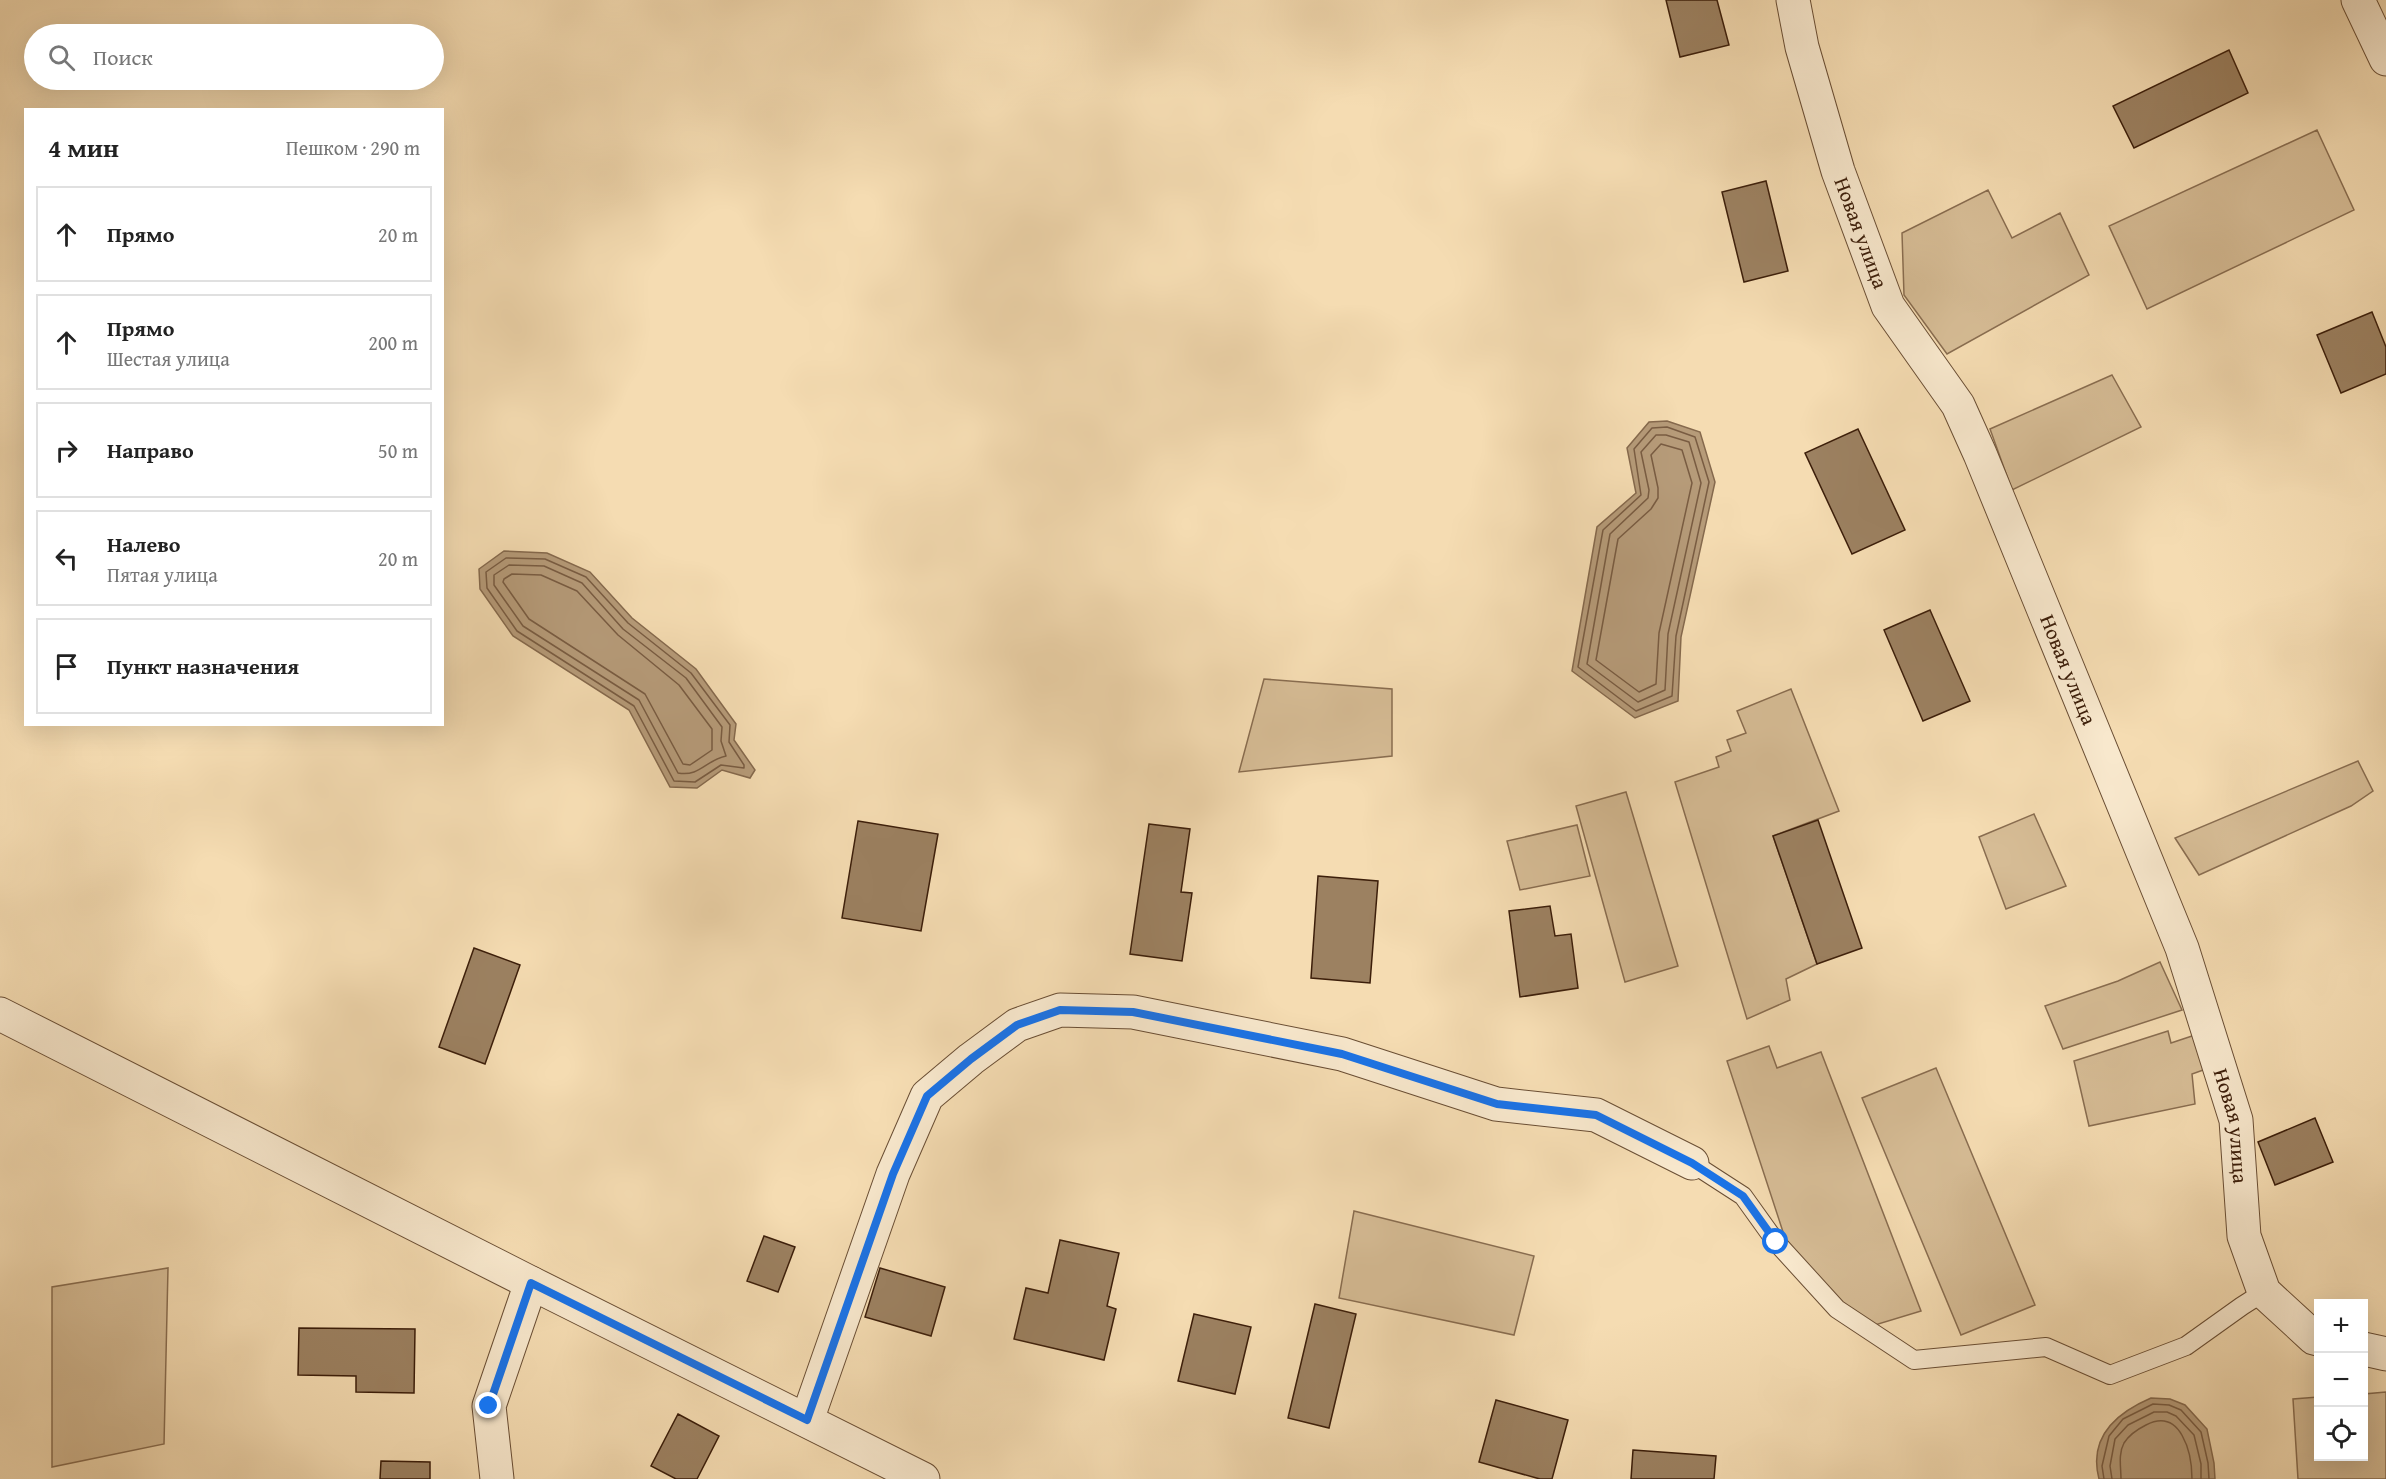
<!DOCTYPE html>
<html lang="ru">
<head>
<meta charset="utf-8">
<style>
  :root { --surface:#fff; --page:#f6f6f6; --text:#222; --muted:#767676; --line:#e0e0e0 }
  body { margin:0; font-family:"Gentium Book Plus",serif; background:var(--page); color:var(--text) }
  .controls { position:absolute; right:18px; bottom:18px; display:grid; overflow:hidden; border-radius:0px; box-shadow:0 6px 24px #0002 }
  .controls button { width:54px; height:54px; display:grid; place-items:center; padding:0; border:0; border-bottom:2px solid var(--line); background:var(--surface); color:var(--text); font:30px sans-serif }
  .stop { position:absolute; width:18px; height:18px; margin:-14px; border:4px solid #1a73e8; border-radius:50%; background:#fff }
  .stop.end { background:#1a73e8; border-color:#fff; box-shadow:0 2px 6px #0008 }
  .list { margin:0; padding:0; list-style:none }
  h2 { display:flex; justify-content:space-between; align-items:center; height:78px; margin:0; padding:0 24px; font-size:26px }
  h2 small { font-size:20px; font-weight:400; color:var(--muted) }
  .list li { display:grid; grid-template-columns:39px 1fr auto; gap:18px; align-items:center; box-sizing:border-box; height:96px; margin:0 12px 12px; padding:0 12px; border:2px solid var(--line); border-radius:0px }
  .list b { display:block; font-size:22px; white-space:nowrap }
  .list p { margin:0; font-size:20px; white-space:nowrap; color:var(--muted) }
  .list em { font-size:20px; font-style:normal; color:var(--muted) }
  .icon { flex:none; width:33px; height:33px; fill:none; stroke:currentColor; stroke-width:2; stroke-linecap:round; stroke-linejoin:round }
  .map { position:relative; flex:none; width:2386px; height:1479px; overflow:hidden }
  .search { position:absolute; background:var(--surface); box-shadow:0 6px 24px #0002; left:24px; top:24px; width:420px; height:66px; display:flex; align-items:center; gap:15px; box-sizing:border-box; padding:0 21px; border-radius:33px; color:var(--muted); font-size:22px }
  .panel { position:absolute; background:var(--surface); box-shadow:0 6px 24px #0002; left:24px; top:108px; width:420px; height:618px; border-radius:0px }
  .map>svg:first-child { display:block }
</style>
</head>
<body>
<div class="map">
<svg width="2386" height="1479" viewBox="0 0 2386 1479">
  <rect width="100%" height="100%" fill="#f5dcb2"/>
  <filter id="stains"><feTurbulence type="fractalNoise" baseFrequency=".00333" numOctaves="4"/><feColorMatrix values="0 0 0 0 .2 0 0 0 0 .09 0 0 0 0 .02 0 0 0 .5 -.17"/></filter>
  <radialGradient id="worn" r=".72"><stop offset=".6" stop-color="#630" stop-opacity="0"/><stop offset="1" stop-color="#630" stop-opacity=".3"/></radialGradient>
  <!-- green -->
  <path fill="#d6bc95" stroke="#896d50" stroke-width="1.5" d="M2317 130 2354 210 2147 309 2109 226Z
    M1988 190 2012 238 2060 213 2089 275 1947 354 1904 295 1902 233Z
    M2112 375 2141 427 2012 490 1990 429Z
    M1264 679 1392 689V756L1239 772Z
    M1791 689 1839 811 1773 836 1817 964 1786 979 1790 1000 1747 1019 1675 782 1719 767 1716 757 1731 751 1727 740 1746 733 1737 711Z
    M2358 761 2373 791 2351 806 2199 875 2175 838Z
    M1626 792 1678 966 1625 982 1576 806Z
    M2034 814 2066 886 2006 909 1979 837Z
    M1577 825 1590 876 1520 890 1507 841Z
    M2160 962 2182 1010 2063 1049 2045 1006 2118 981Z
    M2168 1031 2171 1043 2195 1035 2206 1069 2192 1074 2195 1104 2089 1126 2074 1061Z
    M1769 1046 1777 1068 1821 1052 1921 1311 1875 1325 1841 1304 1786 1241 1727 1061Z
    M1936 1068 2035 1305 1961 1335 1862 1098Z
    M1354 1211 1534 1256 1514 1335 1339 1298Z
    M168 1268 164 1444 52 1467V1287Z
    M2386 1392V1479H2298L2293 1399 2318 1397V1456H2364V1394Z"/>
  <!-- water -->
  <path fill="#b69b79" stroke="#85694d" stroke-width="1.5" d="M1667 421 1700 432 1715 482 1681 637 1678 701 1635 718 1572 671 1597 527 1636 493 1627 448 1649 422Z
    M504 551 547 553 590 572 632 618 696 669 736 724 734 740 755 770 750 778 722 770 697 788 670 787 629 710 513 636 480 589 479 569Z
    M2151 1398 2170 1399 2185 1405 2207 1429 2214 1463 2215 1479H2099C2088 1437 2116 1413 2151 1398Z"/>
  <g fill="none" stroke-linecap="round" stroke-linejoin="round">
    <!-- shore -->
    <path stroke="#795c42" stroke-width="1.5" d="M1667 427 1695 437 1709 482 1676 636 1672 696 1636 711 1578 667 1603 530 1641 495 1634 449 1652 428Z
      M1656 435H1666L1689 442 1701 483 1668 634 1665 690 1638 702 1587 664 1610 534 1648 498 1649 490 1641 452Z
      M1661 444 1682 450 1692 483 1659 633 1656 684 1639 692 1596 660 1618 539 1651 509 1658 498V488L1651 455Z
      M506 558 545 559 586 577 628 623 691 673 730 725 729 742 744 765V768L721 765 695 782 674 781 634 706 517 631 487 588 486 572Z
      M509 565 544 566 582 583 623 629 686 678 722 727 721 741 726 756C706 760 700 777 678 773L639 700 523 626 494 585V575Z
      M512 574 541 575 577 591 618 635 679 685 712 729V750L690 765 683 764 645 694 529 619 503 582 504 579Z
      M2104 1479 2102 1466 2109 1436 2123 1419 2153 1404 2169 1405 2181 1410 2201 1432 2208 1463 2209 1479
      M2112 1479 2110 1466 2115 1439 2128 1425 2154 1412H2167L2176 1416 2194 1435 2201 1464V1479
      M2121 1479C2121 1467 2118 1454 2124 1443 2129 1435 2138 1429 2146 1425 2181 1407 2192 1453 2192 1479"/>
  </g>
  <!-- building -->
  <path fill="#9c8161" stroke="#3c1e0a" stroke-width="1.5" d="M1666 0H1717L1729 45 1680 57Z
    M2229 50 2248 93 2134 148 2113 106Z
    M1766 181 1788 271 1744 282 1722 192Z
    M2372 312 2386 347V374L2341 393 2317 335Z
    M1858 429 1905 530 1852 554 1805 453Z
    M1930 610 1970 701 1923 721 1884 630Z
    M1818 820 1862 948 1817 964 1773 836Z
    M858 821 938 834 921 931 842 918Z
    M1149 824 1190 829 1181 892 1192 893 1182 961 1130 954Z
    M1318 876 1378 881 1370 983 1311 978Z
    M1550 906 1555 936 1571 934 1578 988 1520 997 1509 911Z
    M474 948 520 965 485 1064 439 1047Z
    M2315 1118 2333 1162 2275 1185 2258 1142Z
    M764 1236 795 1247 778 1292 747 1281Z
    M1060 1240 1119 1253 1107 1306 1116 1309 1104 1360 1014 1339 1026 1288 1048 1293Z
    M880 1268 945 1287 931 1336 865 1317Z
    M1315 1304 1356 1314 1329 1428 1288 1418Z
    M1194 1314 1251 1327 1235 1394 1178 1381Z
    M299 1328 415 1329 414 1393 356 1392V1376L298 1375Z
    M1496 1400 1568 1420 1552 1479H1540L1479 1462Z
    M678 1414 719 1436 697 1479H676L651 1466Z
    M1633 1450 1716 1456 1714 1479H1631Z
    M381 1461 430 1462V1479H380Z"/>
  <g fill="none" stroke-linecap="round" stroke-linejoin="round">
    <!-- service casing -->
    <g stroke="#6a4e34" stroke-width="20">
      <path id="service" d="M1692 1163 1743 1196 1776 1242 1837 1309 1914 1360 2046 1347 2110 1375 2186 1346 2242 1306 2264 1292"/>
    </g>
    <!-- minor casing -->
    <g stroke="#6a4e34" stroke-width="35">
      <g id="minor">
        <path id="s1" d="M1793 0 1802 47 1838 171 1888 306 1958 405 1980 454 2182 948 2236 1120 2244 1236 2264 1292 2314 1338 2318 1339"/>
        <path d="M2358 0 2386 59"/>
        <path d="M2364 1349 2386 1354"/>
        <path d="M807 1420 893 1174 927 1096 971 1059 1017 1025 1060 1010 1133 1012 1342 1054 1496 1104 1596 1115 1692 1163"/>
        <path d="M497 1479 489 1406 531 1283"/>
      </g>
    </g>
    <!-- tertiary casing -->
    <g stroke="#6a4e34" stroke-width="35">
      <path id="tertiary" d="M0 1014 531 1283 923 1479"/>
    </g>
    <!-- service -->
    <use href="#service" stroke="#f8e8cd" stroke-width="18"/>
    <!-- minor -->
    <use href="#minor" stroke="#f8e8cd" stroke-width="33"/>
    <!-- tertiary -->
    <use href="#tertiary" stroke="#f8e8cd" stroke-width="33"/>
  </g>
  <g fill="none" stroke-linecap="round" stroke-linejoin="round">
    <!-- route -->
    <path stroke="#1a73e8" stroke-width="8" d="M489 1406 531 1283 807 1420 893 1174 927 1096 971 1059 1017 1025 1060 1010 1133 1012 1342 1054 1497 1104 1596 1115 1692 1163 1743 1196 1776 1242"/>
  </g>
  <g text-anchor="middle" stroke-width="5" stroke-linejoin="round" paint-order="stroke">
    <!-- street labels -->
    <g font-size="21" fill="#3c1e0a" stroke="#f8e8cd">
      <text dy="7" stroke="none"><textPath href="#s1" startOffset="243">Новая улица</textPath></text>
      <text dy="7" stroke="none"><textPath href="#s1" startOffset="729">Новая улица</textPath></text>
      <text dy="7" stroke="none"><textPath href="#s1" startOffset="1215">Новая улица</textPath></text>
    </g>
  </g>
  <rect width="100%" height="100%" filter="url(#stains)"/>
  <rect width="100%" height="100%" fill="url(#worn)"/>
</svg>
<div class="controls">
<button>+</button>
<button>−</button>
<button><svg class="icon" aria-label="locate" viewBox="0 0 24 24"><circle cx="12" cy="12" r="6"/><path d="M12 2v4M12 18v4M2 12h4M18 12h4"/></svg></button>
</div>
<div class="stop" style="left:1776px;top:1242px"></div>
<div class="stop end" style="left:489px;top:1406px"></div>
<div class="search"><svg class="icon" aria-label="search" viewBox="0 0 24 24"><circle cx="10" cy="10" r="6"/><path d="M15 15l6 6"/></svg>Поиск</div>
<section class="panel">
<h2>4 мин<small>Пешком · 290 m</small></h2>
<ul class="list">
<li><svg class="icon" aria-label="ahead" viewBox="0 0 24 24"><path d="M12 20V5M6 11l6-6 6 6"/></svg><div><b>Прямо</b></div><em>20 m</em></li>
<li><svg class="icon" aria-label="ahead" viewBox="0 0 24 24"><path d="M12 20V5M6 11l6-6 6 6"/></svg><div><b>Прямо</b><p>Шестая улица</p></div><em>200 m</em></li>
<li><svg class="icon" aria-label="right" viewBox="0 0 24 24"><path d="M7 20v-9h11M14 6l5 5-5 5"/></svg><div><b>Направо</b></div><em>50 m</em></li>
<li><svg class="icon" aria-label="left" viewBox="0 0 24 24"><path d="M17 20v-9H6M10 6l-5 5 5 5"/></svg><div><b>Налево</b><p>Пятая улица</p></div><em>20 m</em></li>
<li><svg class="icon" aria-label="arrive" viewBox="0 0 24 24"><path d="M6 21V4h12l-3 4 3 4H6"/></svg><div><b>Пункт назначения</b></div></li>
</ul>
</section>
</div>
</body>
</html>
